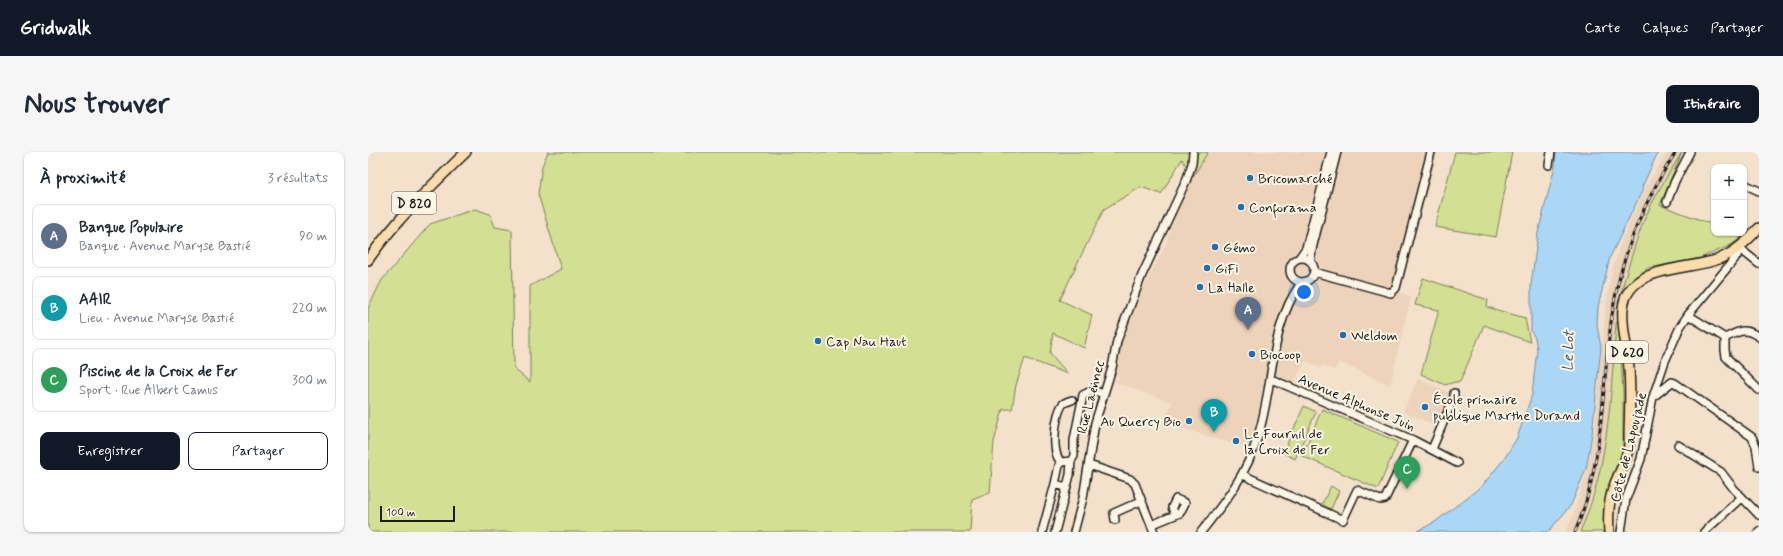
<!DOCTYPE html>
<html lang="fr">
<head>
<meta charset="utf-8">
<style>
  :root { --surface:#fff; --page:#f6f6f7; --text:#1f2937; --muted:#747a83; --line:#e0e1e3; --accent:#111827 }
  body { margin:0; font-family:Mynerve,sans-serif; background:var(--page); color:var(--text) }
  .controls { position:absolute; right:12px; top:12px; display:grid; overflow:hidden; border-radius:8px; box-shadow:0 1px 3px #0004 }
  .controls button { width:36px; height:36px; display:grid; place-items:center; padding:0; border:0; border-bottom:1px solid var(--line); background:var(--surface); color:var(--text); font:20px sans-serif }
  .scale { position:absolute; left:12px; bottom:10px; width:75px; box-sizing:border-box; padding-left:4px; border:2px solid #1c1c1c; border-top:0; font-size:11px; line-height:14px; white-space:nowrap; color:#1c1c1c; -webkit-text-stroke:3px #fcf5e5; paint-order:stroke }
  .you { position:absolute; left:936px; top:140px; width:14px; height:14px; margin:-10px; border:3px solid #fff; border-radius:50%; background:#1a73e8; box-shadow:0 0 0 6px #1a73e833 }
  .badge { display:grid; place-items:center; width:26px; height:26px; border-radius:50%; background:var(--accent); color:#fff; font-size:13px; font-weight:700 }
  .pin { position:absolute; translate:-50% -33px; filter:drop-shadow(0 1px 2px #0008) }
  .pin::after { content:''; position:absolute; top:21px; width:14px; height:12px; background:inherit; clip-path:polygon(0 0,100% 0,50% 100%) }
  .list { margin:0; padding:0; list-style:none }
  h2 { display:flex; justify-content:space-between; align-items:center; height:52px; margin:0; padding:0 16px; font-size:17px }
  h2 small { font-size:13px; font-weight:400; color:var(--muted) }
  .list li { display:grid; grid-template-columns:26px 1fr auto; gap:12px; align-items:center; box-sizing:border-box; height:64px; margin:0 8px 8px; padding:0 8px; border:1px solid var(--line); border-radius:8px }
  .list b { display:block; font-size:15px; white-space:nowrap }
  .list p { margin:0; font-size:13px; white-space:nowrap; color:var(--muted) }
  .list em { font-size:13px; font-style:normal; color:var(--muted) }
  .actions { display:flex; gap:8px; padding:12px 16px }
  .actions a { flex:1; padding:9px 0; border:1px solid var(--accent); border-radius:8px; text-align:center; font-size:14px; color:var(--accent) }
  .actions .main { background:var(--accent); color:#fff }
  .map { position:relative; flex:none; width:1391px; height:380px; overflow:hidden; border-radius:8px }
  header { display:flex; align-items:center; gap:24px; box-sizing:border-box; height:56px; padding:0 20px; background:var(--accent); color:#fff }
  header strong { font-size:19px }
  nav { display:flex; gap:22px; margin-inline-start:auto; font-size:14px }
  .intro { display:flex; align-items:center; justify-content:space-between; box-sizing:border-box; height:96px; padding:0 24px }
  h1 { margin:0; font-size:28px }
  .button { padding:10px 18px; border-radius:8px; background:var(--accent); color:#fff; font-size:14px; font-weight:700 }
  main { display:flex; gap:24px; padding:0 24px }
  aside { flex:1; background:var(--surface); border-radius:8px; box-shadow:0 1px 3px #0004 }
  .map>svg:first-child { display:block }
</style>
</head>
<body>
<header>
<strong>Gridwalk</strong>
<nav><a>Carte</a><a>Calques</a><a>Partager</a></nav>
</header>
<div class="intro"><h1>Nous trouver</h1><a class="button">Itinéraire</a></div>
<main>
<aside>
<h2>À proximité<small>3 résultats</small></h2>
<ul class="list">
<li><span class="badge" style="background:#5c6f8a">A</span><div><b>Banque Populaire</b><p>Banque · Avenue Maryse Bastié</p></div><em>90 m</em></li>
<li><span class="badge" style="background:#0f9aa8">B</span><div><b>AAIR</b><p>Lieu · Avenue Maryse Bastié</p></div><em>220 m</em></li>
<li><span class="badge" style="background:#2e9e5b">C</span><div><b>Piscine de la Croix de Fer</b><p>Sport · Rue Albert Camus</p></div><em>300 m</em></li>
</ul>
<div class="actions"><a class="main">Enregistrer</a><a>Partager</a></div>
</aside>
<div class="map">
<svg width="1391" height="380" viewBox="0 0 1391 380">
  <rect width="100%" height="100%" fill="#f3e1cb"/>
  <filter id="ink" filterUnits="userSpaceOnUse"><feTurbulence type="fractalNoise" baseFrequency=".025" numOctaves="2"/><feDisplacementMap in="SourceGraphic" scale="8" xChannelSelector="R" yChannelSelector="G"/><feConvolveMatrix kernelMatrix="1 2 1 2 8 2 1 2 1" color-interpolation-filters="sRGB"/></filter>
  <g filter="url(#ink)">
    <!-- built -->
    <path fill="#edd3b9" d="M840 0H1070L1032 141 1043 145 1022 233 971 210 966 218 955 213 953 216 937 209 925 234 911 227H898L881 297 797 271 803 250 746 230 751 227 747 218 751 200 773 140 797 94 807 65 825 25Z
      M1300 0H1314L1292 36 1275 70 1261 111 1252 144 1238 287 1230 326 1212 380H1198L1208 356 1218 322 1227 275 1238 151 1245 117 1253 90 1268 57 1283 26Z
      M1050 227 1080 240 1082 244 1069 274 1035 260Z"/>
    <!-- green -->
    <path fill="#d3e093" stroke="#787e58" d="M180 0H840L825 25 814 7 793 42 773 35 736 57 709 112 692 148 724 163 716 196 685 181 682 201 700 222 657 206 648 233 644 257H635L626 290 622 340 604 347 602 380H0V156L14 128 62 72 107 57 122 62 127 75 144 78 146 217 162 230V134L193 117 170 42 174 14Z
      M1087 0H1144L1128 85 1067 75Z
      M1314 0 1292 53 1346 73V81H1369L1376 84 1361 94 1332 106 1280 116 1267 125 1252 144C1259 119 1266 94 1275 71 1285 46 1300 23 1314 0Z
      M1055 126 1120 148 1119 155 1157 166 1162 190 1116 173 1092 230H1087L1077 233 1053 222 1071 158 1047 153Z
      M1251 170 1255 241V303L1239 343 1236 380H1212C1241 315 1243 241 1248 171Z
      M936 254 948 260 927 307 915 301Z
      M954 257 1030 290 1010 337 934 304Z
      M963 334 971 339 963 357 954 352Z"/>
    <!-- water -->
    <path fill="#abd7f7" stroke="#728c9f" d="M1188 0H1290L1274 35 1275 37 1242 105 1230 155 1229 173 1233 195 1224 282 1218 317 1203 353 1180 380H1048L1067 370 1114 334 1136 307 1149 286 1155 269 1164 243 1169 197 1167 186 1163 179V133L1170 81 1187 14Z"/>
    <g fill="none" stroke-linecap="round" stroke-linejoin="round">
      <!-- minor casing -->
      <g stroke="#1c1c1c" stroke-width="10">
        <path id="minor" d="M1181 13 1183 0
          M1376 32 1391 39
          M1299 50 1307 29 1322 0
          M922 118a12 12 0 1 1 24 0a12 12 0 1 1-24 0Z
          M931 106 938 96 963 0
          M942 109 945 93 969 0
          M946 120 1023 141 1028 136 1063 0
          M1320 163 1357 186C1371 179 1377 175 1391 185
          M1357 186V198L1358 205 1391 238
          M903 227 1045 288 1089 311
          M1285 245 1304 230 1307 231 1384 285 1388 294 1391 315
          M704 248C701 249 697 250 695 252 687 261 682 304 694 310L703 309 706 304V288L715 243 725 238 735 242
          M1310 293 1353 320 1366 337 1391 363
          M1064 297 1086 245V241
          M721 313 762 327 767 332 786 380
          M875 323 975 368 989 338 1012 348 1017 347 1045 288
          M687 332 692 309
          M747 368 746 361 773 349
          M783 373 812 361 817 351 808 347 804 355 807 363
          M674 380 687 332 698 335
          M687 380 702 323 703 309
          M706 380 715 346 727 271 744 216 749 189 774 123 818 29 824 12 825 0
          M833 380C857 350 879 322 890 284 906 234 901 175 933 131
          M1253 380 1258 347 1273 307 1285 245 1297 209 1312 175 1320 163 1369 104 1371 96 1391 112
          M1336 380 1374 345
          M1390 380 1391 379"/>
      </g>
      <!-- major casing -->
      <g stroke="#1c1c1c" stroke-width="12">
        <path id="major" d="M0 108C28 68 63 34 98 0
          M1241 380C1240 365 1240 351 1245 337 1250 321 1259 309 1261 293 1261 268 1263 242 1261 217 1260 197 1253 176 1255 156 1260 112 1320 119 1351 107 1368 100 1379 89 1391 76"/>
      </g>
      <!-- minor -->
      <use href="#minor" stroke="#fcf5e5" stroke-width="7"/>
      <!-- major -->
      <use href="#major" stroke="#fcdcac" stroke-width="9"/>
      <!-- rail casing -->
      <g stroke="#1c1c1c" stroke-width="3">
        <path id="rail" d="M1207 380C1237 310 1233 236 1244 163 1253 103 1275 50 1308 0"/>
      </g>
      <!-- rail -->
      <use href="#rail" stroke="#fcf5e5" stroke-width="1.5" stroke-dasharray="4.5" stroke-linecap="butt"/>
    </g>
  </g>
  <!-- markers -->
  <g fill="#1f6fb2" stroke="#fcf5e5" stroke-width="1.5">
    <circle cx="882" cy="26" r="4"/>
    <circle cx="873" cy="55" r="4"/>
    <circle cx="847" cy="95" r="4"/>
    <circle cx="839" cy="116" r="4"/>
    <circle cx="832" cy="135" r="4"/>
    <circle cx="975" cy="183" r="4"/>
    <circle cx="450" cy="189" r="4"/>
    <circle cx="884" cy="202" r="4"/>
    <circle cx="1057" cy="255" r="4"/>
    <circle cx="821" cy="269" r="4"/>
    <circle cx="868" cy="289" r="4"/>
  </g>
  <g text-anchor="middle" stroke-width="4" stroke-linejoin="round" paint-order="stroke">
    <!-- shield labels -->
    <g fill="#fcf5e5" stroke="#5f5d58" stroke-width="1">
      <rect x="24" y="40" width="44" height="22" rx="3"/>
      <rect x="1238" y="189" width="42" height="22" rx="3"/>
    </g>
    <g font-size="13" font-weight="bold" fill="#1c1c1c">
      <text x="46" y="56">D 820</text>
      <text x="1259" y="205">D 620</text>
    </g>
    <!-- poi labels -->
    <g font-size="14" fill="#1c1c1c" stroke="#fcf5e5" text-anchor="start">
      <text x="890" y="31">Bricomarché</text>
      <text x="881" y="60">Conforama</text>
      <text x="855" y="100">Gémo</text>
      <text x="847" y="121">GiFi</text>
      <text x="840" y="140">La Halle</text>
      <text x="983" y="188">Weldom</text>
      <text x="458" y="194">Cap Nau Haut</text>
      <text x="892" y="207">Biocoop</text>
      <text x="1065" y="252">École primaire<tspan x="1065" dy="16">publique Marthe Durand</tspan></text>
      <text x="813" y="274" text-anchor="end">Au Quercy Bio</text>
      <text x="876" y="286">Le Fournil de<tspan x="876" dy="16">la Croix de Fer</tspan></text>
    </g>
    <!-- street labels -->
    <g font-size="14" fill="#1c1c1c" stroke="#fcf5e5">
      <text transform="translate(722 245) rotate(-76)" y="5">Rue Laënnec</text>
      <text transform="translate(989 250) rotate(23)" y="5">Avenue Alphonse Juin</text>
      <text transform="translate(1260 295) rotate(-76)" y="5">Côte de Lapoujade</text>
    </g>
    <!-- water labels -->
    <g font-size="15" font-style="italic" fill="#47545e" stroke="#fcf5e5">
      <text transform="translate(1200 199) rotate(-88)" y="5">Le Lot</text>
    </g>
  </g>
</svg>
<div class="controls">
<button>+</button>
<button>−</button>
</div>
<div class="scale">100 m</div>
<div class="you"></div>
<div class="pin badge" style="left:880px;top:178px;background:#5c6f8a">A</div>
<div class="pin badge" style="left:846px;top:280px;background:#0f9aa8">B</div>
<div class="pin badge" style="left:1039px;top:337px;background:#2e9e5b">C</div>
</div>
</main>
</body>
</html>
